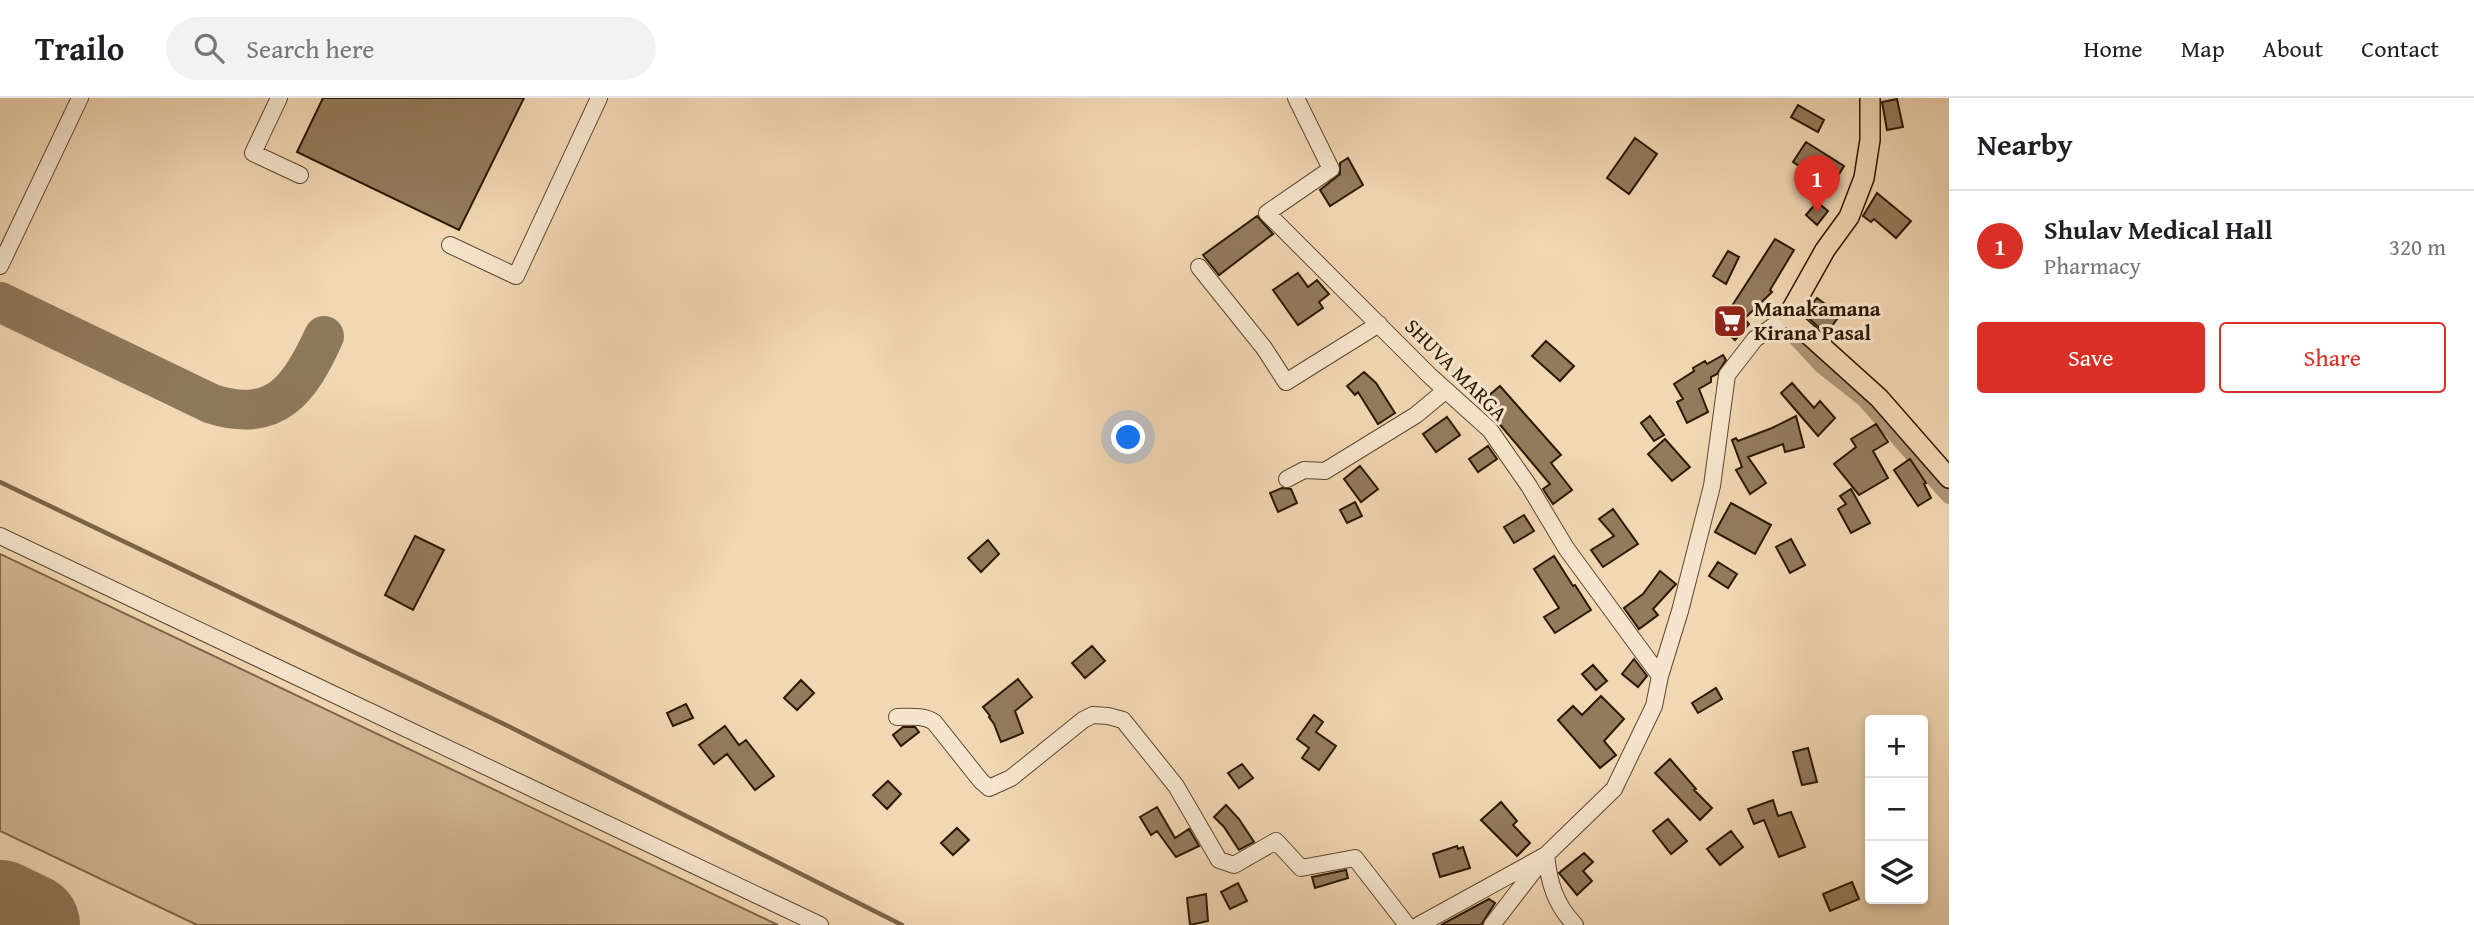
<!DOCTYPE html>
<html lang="en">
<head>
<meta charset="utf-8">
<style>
  :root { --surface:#fff; --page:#f2f2f2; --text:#202124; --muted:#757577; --line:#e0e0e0; --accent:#d93025 }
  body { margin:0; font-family:"Gentium Book Plus",serif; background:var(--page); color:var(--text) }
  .controls { position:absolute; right:21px; bottom:21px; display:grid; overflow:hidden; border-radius:7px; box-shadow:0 4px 10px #0003 }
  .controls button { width:63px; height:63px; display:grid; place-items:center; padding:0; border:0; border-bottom:2px solid var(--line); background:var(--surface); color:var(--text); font:35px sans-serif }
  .you { position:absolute; left:1129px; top:340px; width:24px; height:24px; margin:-18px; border:5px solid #fff; border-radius:50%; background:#1a73e8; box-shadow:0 0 0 10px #1a73e833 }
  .badge { display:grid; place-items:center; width:46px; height:46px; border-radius:50%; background:var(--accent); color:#fff; font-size:23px; font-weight:700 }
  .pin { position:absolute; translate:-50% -58px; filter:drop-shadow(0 2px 4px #0008) }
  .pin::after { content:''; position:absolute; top:37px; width:24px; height:21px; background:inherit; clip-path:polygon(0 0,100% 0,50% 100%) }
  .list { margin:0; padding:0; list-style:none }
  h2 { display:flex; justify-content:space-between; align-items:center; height:91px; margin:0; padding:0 28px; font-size:30px }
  h2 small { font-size:23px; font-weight:400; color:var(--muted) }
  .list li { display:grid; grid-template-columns:46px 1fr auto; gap:21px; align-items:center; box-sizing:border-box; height:112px; padding:0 28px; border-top:2px solid var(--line) }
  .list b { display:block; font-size:26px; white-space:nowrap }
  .list p { margin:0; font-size:23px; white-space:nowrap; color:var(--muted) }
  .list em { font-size:23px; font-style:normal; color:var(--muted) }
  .actions { display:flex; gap:14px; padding:21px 28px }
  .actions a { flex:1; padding:16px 0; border:2px solid var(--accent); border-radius:7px; text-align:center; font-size:24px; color:var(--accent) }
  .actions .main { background:var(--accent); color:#fff }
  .icon { flex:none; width:38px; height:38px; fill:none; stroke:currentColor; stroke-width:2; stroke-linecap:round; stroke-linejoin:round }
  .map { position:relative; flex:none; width:1949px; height:827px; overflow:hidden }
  header { display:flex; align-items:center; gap:42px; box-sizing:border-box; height:98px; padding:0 35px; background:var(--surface); border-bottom:2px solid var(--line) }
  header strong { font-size:33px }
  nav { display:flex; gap:38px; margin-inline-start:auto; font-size:24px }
  .search { width:490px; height:63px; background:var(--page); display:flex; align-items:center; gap:18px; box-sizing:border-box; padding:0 24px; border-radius:38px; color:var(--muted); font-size:26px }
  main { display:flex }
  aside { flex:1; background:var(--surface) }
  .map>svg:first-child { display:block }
</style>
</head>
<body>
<header>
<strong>Trailo</strong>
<div class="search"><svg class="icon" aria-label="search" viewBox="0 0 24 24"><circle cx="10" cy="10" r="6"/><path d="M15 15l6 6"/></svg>Search here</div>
<nav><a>Home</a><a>Map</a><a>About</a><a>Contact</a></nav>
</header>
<main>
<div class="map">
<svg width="1949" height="827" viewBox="0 0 1949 827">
  <rect width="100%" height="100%" fill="#f1d7b3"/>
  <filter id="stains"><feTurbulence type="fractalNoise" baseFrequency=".00286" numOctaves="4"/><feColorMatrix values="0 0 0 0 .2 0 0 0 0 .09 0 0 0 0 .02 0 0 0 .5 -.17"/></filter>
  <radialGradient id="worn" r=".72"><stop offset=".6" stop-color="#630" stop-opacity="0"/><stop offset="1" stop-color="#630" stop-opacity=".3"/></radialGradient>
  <!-- green -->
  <path fill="#d0b795" stroke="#7e684a" stroke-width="2" d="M0 456 778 827H197L0 733Z"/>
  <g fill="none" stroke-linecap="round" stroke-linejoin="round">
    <!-- stream -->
    <path stroke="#7a6447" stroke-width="4.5" d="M0 384 508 628 902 827"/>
    <!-- canal -->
    <path stroke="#ae9676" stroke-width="16" d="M1786 229 1822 268 1864 301 1949 398"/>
    <!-- taxiway -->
    <path stroke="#8e785a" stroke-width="40" d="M0 204 212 306C276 326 300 291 324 238"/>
    <!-- runway -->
    <path stroke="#8e785a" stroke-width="102" d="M0 813 29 827"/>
  </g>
  <!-- building -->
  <path fill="#927b5d" stroke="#2c1800" stroke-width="2" d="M323 0H524L459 132 297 54Z
    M1897 1 1903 29 1887 32 1882 4Z
    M1798 7 1824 22 1818 34 1791 19Z
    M1635 40 1657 56 1629 96 1607 80Z
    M1806 44 1844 68 1831 89 1793 64Z
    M1348 60 1363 87 1330 108 1320 92 1340 76V65Z
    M1877 95 1911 123 1896 140 1874 121 1871 124 1863 118Z
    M1817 104 1828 113 1817 127 1806 117Z
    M1257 118 1273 136 1219 177 1203 157Z
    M1775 141 1794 152 1770 192 1772 194 1744 221 1749 226 1735 242 1719 228Z
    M1728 153 1739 159 1726 186 1713 178Z
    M1298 175 1308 189 1317 182 1329 196 1319 204 1323 210 1298 227 1273 192Z
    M1817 200 1840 217 1826 236 1804 216Z
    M1546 243 1574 268 1560 283 1532 258Z
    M1723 257 1726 262 1717 276 1711 279V284L1699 291 1708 314 1687 325 1677 304 1683 301 1674 286 1694 273 1693 270 1705 263 1707 266Z
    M1364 274 1376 285 1395 315 1378 326 1358 294 1355 297 1347 288Z
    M1792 285 1814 310 1820 303 1835 320 1818 338 1781 295Z
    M1500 288 1561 357 1551 365 1572 392 1553 406 1543 391 1550 386 1481 304Z
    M1650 318 1664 337 1654 343 1641 325Z
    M1796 318 1804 349 1785 354 1783 346 1748 359 1766 385 1750 396 1736 372 1742 369 1732 342 1736 340 1738 343 1772 330Z
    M1447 319 1460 337 1436 354 1423 336Z
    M1876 326 1888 344 1873 353 1888 380 1859 397 1834 366 1856 349 1851 341Z
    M1665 341 1690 369 1672 383 1648 356Z
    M1488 348 1497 361 1478 374 1469 361Z
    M1910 361 1926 385 1924 386 1931 400 1918 408 1894 372Z
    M1360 368 1378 391 1361 404 1344 381Z
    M1282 390 1291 391 1297 405 1278 414 1270 395Z
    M1851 391 1870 425 1851 435 1838 411 1846 406 1840 398Z
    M1355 404 1362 418 1347 425 1340 412Z
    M1731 405 1771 427 1755 456 1715 434Z
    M1613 411 1638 446 1603 469 1591 452 1614 438 1599 421Z
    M1524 417 1534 433 1514 445 1504 429Z
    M415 438 444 452 413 512 385 497Z
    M1791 441 1805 467 1790 475 1776 449Z
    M988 442 999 456 981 474 968 460Z
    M1554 458 1573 488 1575 487 1591 512 1555 535 1544 519 1559 510 1534 471Z
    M1718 464 1737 476 1728 490 1709 478Z
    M1660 473 1676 486 1653 511 1658 517 1639 531 1624 510 1643 496Z
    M1092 548 1105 563 1085 580 1072 565Z
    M1634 561 1647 578 1638 589 1622 576Z
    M1593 567 1607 583 1596 592 1582 576Z
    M1018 581 1032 599 1015 613 1023 635 1001 644 994 626 989 619 990 618 983 609Z
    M801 582 814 595 797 612 784 600Z
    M1716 590 1722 601 1698 615 1692 605Z
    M1601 598 1624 621 1604 643 1616 657 1600 670 1558 622 1573 608 1582 617Z
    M686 606 693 620 673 628 667 615Z
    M1314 617 1323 624 1316 634 1336 648 1319 672 1302 660 1309 650 1297 641Z
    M725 628 739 647 746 642 774 678 755 692 727 656 714 666 699 647Z
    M903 629H915L919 634 901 648 893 637Z
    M1808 650 1817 684 1802 687 1793 654Z
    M1670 661 1696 691 1694 692 1712 710 1700 722 1655 675Z
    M1242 666 1253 680 1239 690 1228 675Z
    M888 683 901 696 887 711 873 697Z
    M1773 702 1778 718 1791 714 1805 749 1779 759 1764 722 1754 726 1748 711Z
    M1501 704 1517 723 1513 727 1530 745 1517 758 1481 722Z
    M1226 707 1239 721 1254 744 1239 752 1224 729 1214 719Z
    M1157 709 1175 740 1189 731 1199 748 1176 759 1157 733 1151 737 1140 719Z
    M1668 721 1687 743 1671 756 1653 733Z
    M957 730 969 742 953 757 941 745Z
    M1731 733 1743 749 1720 767 1707 751Z
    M1457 748 1458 751 1463 749 1470 770 1440 779 1433 756Z
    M1584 755 1593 764 1583 773 1592 783 1577 797 1559 775Z
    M1346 772 1348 780 1315 790 1312 779Z
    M1852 784 1859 801 1830 813 1823 796Z
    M1238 785 1247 803 1230 811 1221 794Z
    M1206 796 1208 823 1190 827 1187 800Z
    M1489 801 1495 805 1481 827H1441Z"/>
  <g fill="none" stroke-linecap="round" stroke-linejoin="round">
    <!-- minor casing -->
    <g stroke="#5d482d" stroke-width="18">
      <path id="minor" d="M279 0 253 55 300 77
        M1296 0 1331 71 1267 115 1430 278 1490 332 1529 388 1566 450 1660 578
        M450 147 516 178 599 0
        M0 168 80 0
        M1199 169 1264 250 1286 284 1379 226
        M1287 381 1304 372 1325 373 1416 317 1446 292
        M0 438 820 827
        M897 619C910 619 923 617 934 624L981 683 989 690 1011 680 1083 622 1093 617 1108 618 1123 622 1176 688 1219 762 1234 767 1276 743 1301 770 1355 760 1407 827
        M1419 827 1546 757 1614 691 1654 608 1660 578 1680 513 1712 388 1727 277 1755 241 1788 218
        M1492 827 1546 757C1549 785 1555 806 1575 827"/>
    </g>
    <!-- major casing -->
    <g stroke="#2c1800" stroke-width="22">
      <path id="major" d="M1870 0V42L1864 80 1849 119 1825 152 1788 218 1879 300 1949 380"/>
    </g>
    <!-- minor -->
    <use href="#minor" stroke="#f6e5ce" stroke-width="16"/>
    <!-- major -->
    <use href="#major" stroke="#f1d7b3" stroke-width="19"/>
  </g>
  <!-- icons -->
  <defs>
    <g id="supermarket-square" transform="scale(1.75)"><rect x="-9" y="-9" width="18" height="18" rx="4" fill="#8f2418" stroke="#f6e5ce"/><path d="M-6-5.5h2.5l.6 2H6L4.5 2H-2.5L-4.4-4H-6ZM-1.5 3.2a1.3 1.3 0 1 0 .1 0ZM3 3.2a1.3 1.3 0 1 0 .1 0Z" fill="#fff"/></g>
  </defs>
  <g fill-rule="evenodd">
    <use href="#supermarket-square" x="1730" y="223"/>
  </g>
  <g text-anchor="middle" stroke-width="6" stroke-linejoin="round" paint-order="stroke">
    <!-- poi labels -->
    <g font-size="21" font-weight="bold" fill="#2c1800" stroke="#f6e5ce" text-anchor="start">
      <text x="1754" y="218">Manakamana<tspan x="1754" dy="24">Kirana Pasal</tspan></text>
    </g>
    <!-- street labels -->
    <g font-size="21" fill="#2c1800" stroke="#f6e5ce">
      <text transform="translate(1456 272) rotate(45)" y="7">SHUVA MARGA</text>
    </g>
  </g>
  <rect width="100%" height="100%" filter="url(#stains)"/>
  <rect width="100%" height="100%" fill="url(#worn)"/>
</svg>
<div class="controls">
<button>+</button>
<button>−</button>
<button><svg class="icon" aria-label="layers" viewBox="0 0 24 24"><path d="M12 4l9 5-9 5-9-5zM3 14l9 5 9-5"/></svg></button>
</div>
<div class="you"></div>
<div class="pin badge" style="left:1817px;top:115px">1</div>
</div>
<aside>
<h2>Nearby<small></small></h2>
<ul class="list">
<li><span class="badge">1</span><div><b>Shulav Medical Hall</b><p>Pharmacy</p></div><em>320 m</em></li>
</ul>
<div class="actions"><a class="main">Save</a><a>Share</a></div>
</aside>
</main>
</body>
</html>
